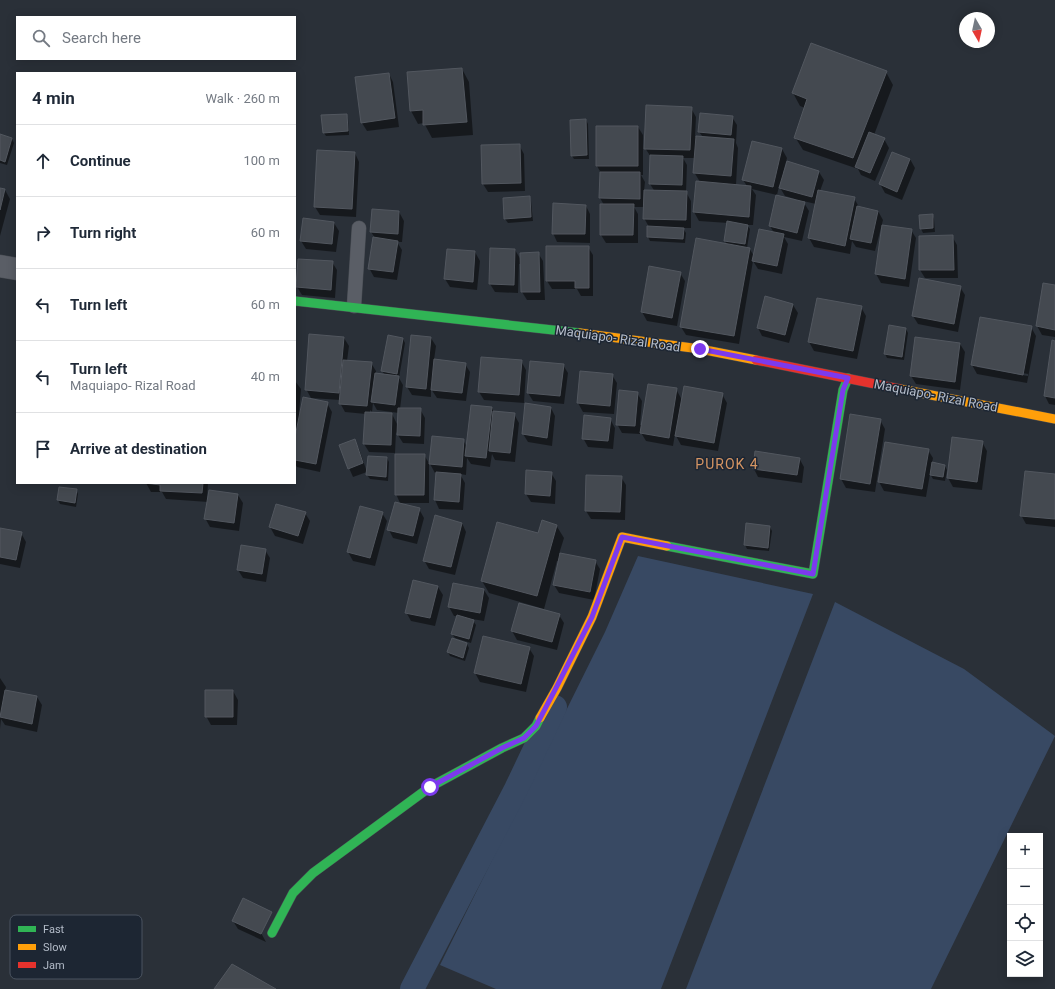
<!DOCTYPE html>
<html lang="en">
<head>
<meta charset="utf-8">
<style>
  :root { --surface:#fff; --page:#f6f6f7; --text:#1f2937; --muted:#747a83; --line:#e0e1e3 }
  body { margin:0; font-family:Roboto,sans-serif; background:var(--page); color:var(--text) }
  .controls { position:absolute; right:12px; bottom:12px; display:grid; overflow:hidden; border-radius:0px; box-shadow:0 2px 10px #0003 }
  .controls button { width:36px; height:36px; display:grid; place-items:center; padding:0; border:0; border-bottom:1px solid var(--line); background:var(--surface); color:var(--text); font:20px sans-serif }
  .compass { position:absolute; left:959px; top:12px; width:36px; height:36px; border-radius:50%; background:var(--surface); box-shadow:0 2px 10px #0003; rotate:171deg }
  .stop { position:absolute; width:12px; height:12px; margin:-9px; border:3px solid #7c3aed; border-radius:50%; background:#fff }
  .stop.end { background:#7c3aed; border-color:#fff; box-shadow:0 1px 4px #0008 }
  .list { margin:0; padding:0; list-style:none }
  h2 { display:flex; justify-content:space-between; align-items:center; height:52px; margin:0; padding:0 16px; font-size:17px }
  h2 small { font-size:13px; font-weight:400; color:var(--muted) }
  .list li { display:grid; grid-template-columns:26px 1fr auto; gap:12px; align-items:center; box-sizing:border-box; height:72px; padding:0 16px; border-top:1px solid var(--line) }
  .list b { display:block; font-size:15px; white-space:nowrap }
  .list p { margin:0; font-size:13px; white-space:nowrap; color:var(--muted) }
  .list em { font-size:13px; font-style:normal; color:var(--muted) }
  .icon { flex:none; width:22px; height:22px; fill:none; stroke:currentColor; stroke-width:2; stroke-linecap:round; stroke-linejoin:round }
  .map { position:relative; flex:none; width:1055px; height:989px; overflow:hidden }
  .search { position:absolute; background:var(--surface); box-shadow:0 2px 10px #0003; left:16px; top:16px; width:280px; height:44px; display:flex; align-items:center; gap:10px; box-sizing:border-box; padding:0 14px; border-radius:0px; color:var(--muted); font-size:15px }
  .panel { position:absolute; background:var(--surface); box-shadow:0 2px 10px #0003; left:16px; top:72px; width:280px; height:412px; border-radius:0px }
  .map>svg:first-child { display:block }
</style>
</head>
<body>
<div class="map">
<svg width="1055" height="989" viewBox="0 0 1055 989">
  <rect width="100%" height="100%" fill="#2a3038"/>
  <!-- water -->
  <path fill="#384963" d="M638 556 813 594 661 989H496L440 965 605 632Z
    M835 602 964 669 1055 736 931 989H686Z"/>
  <!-- shadow -->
  <path fill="#0007" fill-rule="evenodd" d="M462 69 469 82 473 135 432 138 424 123 418 124 411 111 408 73Z
    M886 72 893 85 874 135 884 139 889 148 875 181 861 175 858 169 803 150 795 137 805 108 800 106 793 93Z
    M389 74 393 82 399 127 367 131 362 123Z
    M691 108 696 117 695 137H703L699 132 732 117 737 125 736 143 738 148 736 185 747 186 743 180 782 149 787 158 783 173 819 172 824 180 820 191 854 198 859 207 878 211 883 220 875 251 856 247 852 241 850 254 814 247 809 238 816 204 803 201 809 211 802 241 784 237 788 244 782 274 758 269 753 261 739 344 686 335 681 327 727 245 725 241 728 223 699 221 694 212 697 182H700L694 172 695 158H683L687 165 686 192 691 201V228H683L686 233 685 243 650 241 648 237 649 227 644 218 645 207H634L638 214V243H606L601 235 604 205 600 198 601 173 597 166 638 127 643 135V175H641L645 182 644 191 655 192 650 184 651 157 645 148ZM779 186 785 196 795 199 794 200 770 226 774 233 754 256 749 248H747L750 229 747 225H753L756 195 752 189 777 195Z
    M346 115 348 118 349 135 326 136 324 133Z
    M586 120 588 124 589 159H574L572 156Z
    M0 135 12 139 14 143 7 165 0 163Z
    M519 145 524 154 525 191 488 192 483 184 482 146Z
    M355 153 359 162 356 217 320 215 315 207Z
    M910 159 915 168 902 200 885 193 880 184Z
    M0 189 5 190 10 199 0 236Z
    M529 197 531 201 533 221 508 223 505 219Z
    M586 206 590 214V243L557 242 553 233Z
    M399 212 404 221 402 242H397L402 250 397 280 374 277 369 268 375 238 371 232Z
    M932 215 934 219 935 232 923 233 921 229Z
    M334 223 339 231 336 252 306 249 301 241Z
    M883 226 911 230 916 238 909 287 881 283 876 274Z
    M952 236 957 245 958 278H925L920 270Z
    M588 247 593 255V296H581L577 289H552L547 281Z
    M515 250 521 260 538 253 543 261 545 300H527L522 292 521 264H519L518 293 495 292 490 284Z
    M475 252 480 261 477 290 450 287 445 279Z
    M332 262 337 270 335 298 302 295 297 287Z
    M650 267 680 273 685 281 677 326 647 321 642 312Z
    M1044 284 1055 286V337L1042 335 1037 326Z
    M960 287 965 295 958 332 918 324 913 316Z
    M818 299 861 307 866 316 857 359 814 351 809 342Z
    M793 305 798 313 789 343 762 336 758 328Z
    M1031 327 1036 336 1027 383 977 374 972 365ZM977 365 1028 374V376L977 367Z
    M906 329 908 333 904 360 887 358 885 354Z
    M344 338 349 346 347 361 371 363 376 371V374L385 375 382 371 403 339 405 343 399 378 403 385 400 409H420L425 418 424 444 403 443 396 432 395 453 369 452 364 444 366 414 345 412 340 403V400L311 398 306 389ZM373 403 377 410 399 413 398 426 392 414H370V410L372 412Z
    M431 338 436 346 434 360 465 364 470 372 466 401 437 398 431 389V397L412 395 407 387Z
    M1055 342V405L1049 404 1045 396Z
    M960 344 965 352 960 390 916 384 911 376Z
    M521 361 526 370 524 403 484 400 479 392Z
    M563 365 568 373 564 404 533 401 528 393Z
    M581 372 612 375 617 383 614 414 583 412 578 403Z
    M295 381 301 389 299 414 327 403 332 412 320 472 297 467 295 464V442L297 433H295Z
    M676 389 682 400 722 394 727 403 718 451 681 445 675 434 673 446 646 441 640 431V434L622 433 617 424 637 393 642 401 640 425H642Z
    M492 408 494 412 514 414 519 423 515 462 495 460 492 454 490 467 471 464 467 458 466 475 460 474 465 483 463 510 439 509 435 500 437 473H435L430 464 463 440 467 447Z
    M551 408 555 416 552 446 528 442 523 434Z
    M851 415 880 420 885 429 875 492 846 488 841 479Z
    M610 419 615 428 613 449 588 447 583 438Z
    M953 438 982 442 987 451 982 490 953 487 948 478Z
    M354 440 359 449 367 472 353 477 349 468Z
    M928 450 933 458 932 463 945 466 947 470 945 481 933 479 930 474 926 497 884 491 879 482Z
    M424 455 429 463V503H400L396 494Z
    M369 457 387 458 389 462 388 481 370 479 367 475Z
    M799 458 804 467 802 483 758 477 754 469Z
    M551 473 556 481 555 504 531 502 526 494Z
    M1055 475V527L1026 524 1021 515Z
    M621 477 626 485 625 520 591 519 586 511Z
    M146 483H208L207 500 238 495 243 503 239 531 210 527 205 518 208 502 166 499 162 492H151Z
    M60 488 76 490 78 494 76 507 60 504 58 500Z
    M419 509 424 518 417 544 393 538 389 530Z
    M305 513 310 521 303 544 275 536 270 527Z
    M382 513 387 521 375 566 353 561 348 552Z
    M462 523 466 532 455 575 429 569 424 560Z
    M556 525 564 538 559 554 595 561 600 569 594 600 559 593 554 585 559 561H557L544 609 489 593 482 581 539 534Z
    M770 527 772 531 769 551 747 549 745 545Z
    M0 529 21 533 26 542 20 568 0 564Z
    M265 550 270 558 266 582 243 578 238 570Z
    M414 581 438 587 443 595 435 626 411 621 406 612Z
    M484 590 489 598 484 621 472 619 476 625 471 643 455 638 452 634 458 616H454L449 607Z
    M559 615 564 623 557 650 517 640 512 631Z
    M452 639 467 644 469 648 465 661 450 656 448 652Z
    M529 648 534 656 526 692 480 682 475 673Z
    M0 678 6 687 5 691 37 697 42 705 37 732 5 725 1 719 0 729Z
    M233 691 238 700 237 725H211L206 716Z
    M243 900 266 942 238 929 233 921Z"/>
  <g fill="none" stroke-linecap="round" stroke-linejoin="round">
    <!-- canal -->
    <path stroke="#384963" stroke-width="24" d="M412 989 516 789 555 707"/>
  </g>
  <!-- building -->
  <path fill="#444950" stroke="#52575f" d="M811 43 887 71 853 158 794 138 807 99 792 93Z
    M462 68 467 122 423 125V110L410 111 407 72Z
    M389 73 395 118 361 123 355 77Z
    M646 105 692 107 690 150 644 149Z
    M700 113 733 116 731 135 698 132Z
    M347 114 348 131 323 133 321 115Z
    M586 119 587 155 571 156 570 120Z
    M596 126H638V166H596Z
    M869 132 885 138 870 173 855 167Z
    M0 134 12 138 5 162 0 160Z
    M696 136 734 139 731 176 693 173Z
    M752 141 782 148 773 187 742 180Z
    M520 144 521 183 482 184 481 145Z
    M317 150 355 152 352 209 314 207Z
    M892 152 910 159 897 192 879 184Z
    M650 155 683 156 682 185 649 184Z
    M787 161 819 171 812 197 779 188Z
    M600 172H640V199L599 198Z
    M696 181 751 186 749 217 693 212Z
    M0 188 5 189 0 210Z
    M644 190 687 191 686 220 643 219Z
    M818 190 855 197 845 246 808 238Z
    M776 195 805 202 797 233 769 226Z
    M530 196 531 217 504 219 503 198Z
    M553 203 586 205 585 234H552Z
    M600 204H634L633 235H600Z
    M857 206 878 211 871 243 850 239Z
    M372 209 399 211 398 234 370 232Z
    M933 214V228L920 229 919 215Z
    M303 218 334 222 332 244 300 241Z
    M727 221 748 225 745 244 724 241Z
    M882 225 912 229 905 279 875 274Z
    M647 226 684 228 683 239 647 237Z
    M759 229 784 234 777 266 752 261Z
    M953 235 954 270H919V236Z
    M373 237 398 241 393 272 368 269Z
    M696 238 750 248 734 336 680 327Z
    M546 246H589V288H575V281H546Z
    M490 248 515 249 514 285 489 284Z
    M447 249 475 251 473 282 444 279Z
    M539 252 540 292H521L520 253Z
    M298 259 333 261 331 290 296 287Z
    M649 266 681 272 672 318 641 312Z
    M919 278 961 286 954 324 912 316Z
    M1043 283 1055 285V330L1036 326Z
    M765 296 793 304 785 335 757 328Z
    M817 298 862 306 853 351 808 342Z
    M980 317 1032 326 1023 375 971 365Z
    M889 325 906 328 902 357 884 354Z
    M309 334 344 337 339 393 305 390Z
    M388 335 403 338 397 374 381 371Z
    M411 335 431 337 426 389 406 387Z
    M915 337 960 343 955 382 910 376Z
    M1052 340 1055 341V398L1044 396Z
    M481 357 522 360 519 395 478 392Z
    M434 359 466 363 462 393 431 390Z
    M343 360 372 362 367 406 339 404Z
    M530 361 564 364 560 396 527 393Z
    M580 371 613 374 610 406 577 403Z
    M375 373 399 376 395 405 371 402Z
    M648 384 677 388 669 438 640 433Z
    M684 386 723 393 714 443 675 436Z
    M619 390 638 392 635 426 616 425Z
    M303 397 328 402 316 464 295 460V437Z
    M525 403 551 407 547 438 522 434Z
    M471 405 492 407 486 458 465 456Z
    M398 408H421L420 436 397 435Z
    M493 411 515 413 510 453 489 451Z
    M365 412 392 413 391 445 363 444Z
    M850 414 881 419 870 484 840 479Z
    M584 415 611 418 608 441 582 439Z
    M432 436 464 439 462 467 429 464Z
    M952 437 983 441 977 482 947 478Z
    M355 439 363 463 348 469 339 445Z
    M885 442 929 449 922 489 878 482Z
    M755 451 800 458 797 475 753 469Z
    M395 454H425L424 495H395Z
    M368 456 387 457 386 477 366 475Z
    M932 462 945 465 943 477 930 475Z
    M526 470 552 472 550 496 525 494Z
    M1025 471 1055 474V519L1020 516Z
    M436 472 461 474 459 502 434 500Z
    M586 475 622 476 620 512 585 511Z
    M145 483H203L202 493 160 491V485Z
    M59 487 77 489 75 503 57 500Z
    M209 490 238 494 234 523 204 519Z
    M395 502 420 508 413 536 387 530Z
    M276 504 306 512 298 536 269 527Z
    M360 506 383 512 370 558 347 552Z
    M435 515 462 523 451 567 423 561Z
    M542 520 557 525 537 596 481 581 497 522 538 533Z
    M746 523 770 526 768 548 744 545Z
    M0 528 22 532 16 560 0 557Z
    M241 545 266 549 262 574 237 570Z
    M560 553 596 560 590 592 553 585Z
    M413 580 438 586 430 618 405 613Z
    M453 583 484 589 480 613 448 607Z
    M519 603 560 614 552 642 511 631Z
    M457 615 474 620 469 639 451 634Z
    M483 636 530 647 521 684 474 673Z
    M452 638 467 643 463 658 447 652Z
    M5 690 37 696 32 724 0 717Z
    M205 690H233V717H205Z
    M243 898 272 912 261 934 232 921Z
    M232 964 276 989H214Z"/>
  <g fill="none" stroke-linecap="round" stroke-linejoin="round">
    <!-- lane casing -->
    <g stroke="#484c53" stroke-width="15">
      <path id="lane" d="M354 306 359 228"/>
    </g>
    <!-- street casing -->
    <g stroke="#484c53" stroke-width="23">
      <path id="street" d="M0 266 17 269"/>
    </g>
    <!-- fast casing -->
    <g stroke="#484c53" stroke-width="10">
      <path id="fast" d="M295 301 580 333
        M667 546 813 574 843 390 848 378
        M272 933 293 893 313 873 430 787 502 748 524 738 536 726 540 718"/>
    </g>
    <!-- slow casing -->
    <g stroke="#484c53" stroke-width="10">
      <path id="slow" d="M580 333 700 349 756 360
        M900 389 1055 419
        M540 718 557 688 592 617 622 537 667 546"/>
    </g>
    <!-- jam casing -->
    <g stroke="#484c53" stroke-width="10">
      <path id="jam" d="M756 360 900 389"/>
    </g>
    <!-- lane -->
    <use href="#lane" stroke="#5a5e66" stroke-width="14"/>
    <!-- street -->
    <use href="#street" stroke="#5a5e66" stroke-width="22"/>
    <!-- fast -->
    <use href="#fast" stroke="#30b455" stroke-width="9"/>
    <!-- slow -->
    <use href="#slow" stroke="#ff9f0a" stroke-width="9"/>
    <!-- jam -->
    <use href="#jam" stroke="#e5322d" stroke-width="9"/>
  </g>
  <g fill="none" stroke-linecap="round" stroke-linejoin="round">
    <!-- route -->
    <path stroke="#7c3aed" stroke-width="5" d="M430 787 502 748 524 738 536 726 556 688 592 617 622 537 813 574 843 390 848 378 700 349"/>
  </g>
  <g text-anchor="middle" stroke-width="3" stroke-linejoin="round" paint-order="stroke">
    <!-- street labels -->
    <g font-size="13" fill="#b4bcc9" stroke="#1d2633">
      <text transform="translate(618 338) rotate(8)" y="5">Maquiapo- Rizal Road</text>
      <text transform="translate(936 395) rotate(11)" y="5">Maquiapo- Rizal Road</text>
    </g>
    <!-- neighbourhood labels -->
    <g font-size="14" letter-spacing="1" fill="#d59563" stroke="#1d2633">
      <text x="727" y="469">PUROK 4</text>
    </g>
  </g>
  <!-- legend -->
  <rect x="10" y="915" width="132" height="64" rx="6" fill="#1d2633" stroke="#4a5360" stroke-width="1"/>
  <rect x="18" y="926" width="18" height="6" fill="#30b455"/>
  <rect x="18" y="944" width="18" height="6" fill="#ff9f0a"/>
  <rect x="18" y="962" width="18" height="6" fill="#e5322d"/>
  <g font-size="11" fill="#b4bcc9">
    <text x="43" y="933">Fast</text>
    <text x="43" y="951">Slow</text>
    <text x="43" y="969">Jam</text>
  </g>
</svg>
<div class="controls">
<button>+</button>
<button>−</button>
<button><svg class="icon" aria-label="locate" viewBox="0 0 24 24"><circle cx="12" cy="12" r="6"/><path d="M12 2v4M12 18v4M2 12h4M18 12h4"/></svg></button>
<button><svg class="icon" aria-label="layers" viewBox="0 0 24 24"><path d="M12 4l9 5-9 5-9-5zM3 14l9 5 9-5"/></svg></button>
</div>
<svg class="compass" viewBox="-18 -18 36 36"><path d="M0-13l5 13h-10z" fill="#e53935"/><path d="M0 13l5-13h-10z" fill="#747a83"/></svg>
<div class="stop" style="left:430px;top:787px"></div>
<div class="stop end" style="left:700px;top:349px"></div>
<div class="search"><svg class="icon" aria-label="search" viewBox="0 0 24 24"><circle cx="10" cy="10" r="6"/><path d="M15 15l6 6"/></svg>Search here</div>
<section class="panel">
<h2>4 min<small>Walk · 260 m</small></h2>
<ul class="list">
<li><svg class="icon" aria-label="ahead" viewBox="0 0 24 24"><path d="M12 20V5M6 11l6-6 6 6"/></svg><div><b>Continue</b></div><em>100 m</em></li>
<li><svg class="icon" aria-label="right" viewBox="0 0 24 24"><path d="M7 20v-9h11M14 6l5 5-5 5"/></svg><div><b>Turn right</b></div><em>60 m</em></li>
<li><svg class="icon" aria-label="left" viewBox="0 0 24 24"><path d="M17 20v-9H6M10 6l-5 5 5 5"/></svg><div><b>Turn left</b></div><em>60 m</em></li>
<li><svg class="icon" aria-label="left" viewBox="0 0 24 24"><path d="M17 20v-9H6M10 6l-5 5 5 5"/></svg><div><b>Turn left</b><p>Maquiapo- Rizal Road</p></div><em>40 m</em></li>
<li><svg class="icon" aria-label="arrive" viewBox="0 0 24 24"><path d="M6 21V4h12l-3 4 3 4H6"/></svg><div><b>Arrive at destination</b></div></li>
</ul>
</section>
</div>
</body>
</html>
